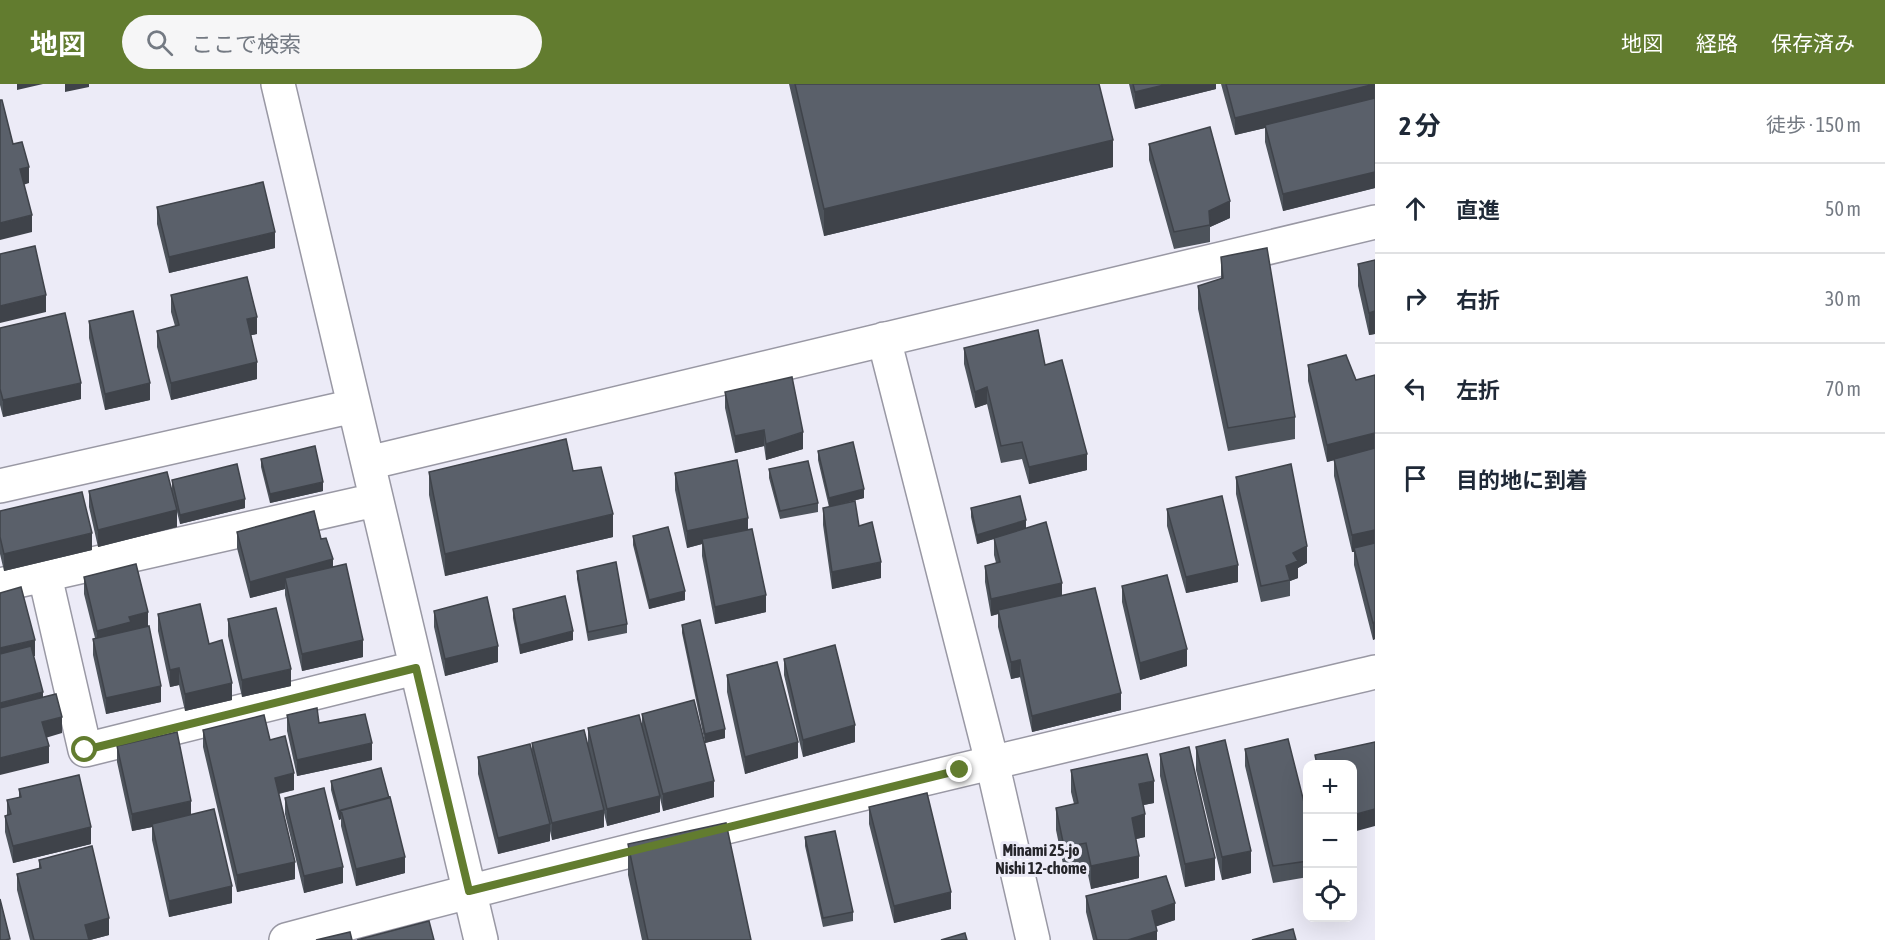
<!DOCTYPE html>
<html lang="ja">
<head>
<meta charset="utf-8">
<style>
  :root { --surface:#fff; --page:#f6f6f7; --text:#1f2937; --muted:#747a83; --line:#e0e1e3; --accent:#627c2f }
  body { margin:0; font-family:"Asap Condensed","Noto Sans JP",sans-serif; background:var(--page); color:var(--text) }
  .controls { position:absolute; right:18px; bottom:18px; display:grid; overflow:hidden; border-radius:12px; box-shadow:0 6px 24px #0002 }
  .controls button { width:54px; height:54px; display:grid; place-items:center; padding:0; border:0; border-bottom:2px solid var(--line); background:var(--surface); color:var(--text); font:30px sans-serif }
  .stop { position:absolute; width:18px; height:18px; margin:-14px; border:4px solid #627c2f; border-radius:50%; background:#fff }
  .stop.end { background:#627c2f; border-color:#fff; box-shadow:0 2px 6px #0008 }
  .list { margin:0; padding:0; list-style:none }
  h2 { display:flex; justify-content:space-between; align-items:center; height:78px; margin:0; padding:0 24px; font-size:26px }
  h2 small { font-size:20px; font-weight:400; color:var(--muted) }
  .list li { display:grid; grid-template-columns:39px 1fr auto; gap:18px; align-items:center; box-sizing:border-box; height:90px; padding:0 24px; border-top:2px solid var(--line) }
  .list b { display:block; font-size:22px; white-space:nowrap }
  .list em { font-size:20px; font-style:normal; color:var(--muted) }
  .icon { flex:none; width:33px; height:33px; fill:none; stroke:currentColor; stroke-width:2; stroke-linecap:round; stroke-linejoin:round }
  .map { position:relative; flex:none; width:1375px; height:856px; overflow:hidden }
  header { display:flex; align-items:center; gap:36px; box-sizing:border-box; height:84px; padding:0 30px; background:var(--accent); color:#fff }
  header strong { font-size:28px }
  nav { display:flex; gap:33px; margin-inline-start:auto; font-size:21px }
  .search { width:420px; height:54px; background:var(--page); display:flex; align-items:center; gap:15px; box-sizing:border-box; padding:0 21px; border-radius:33px; color:var(--muted); font-size:22px }
  main { display:flex }
  aside { flex:1; background:var(--surface) }
  .map>svg:first-child { display:block }
</style>
</head>
<body>
<header>
<strong>地図</strong>
<div class="search"><svg class="icon" aria-label="search" viewBox="0 0 24 24"><circle cx="10" cy="10" r="6"/><path d="M15 15l6 6"/></svg>ここで検索</div>
<nav><a>地図</a><a>経路</a><a>保存済み</a></nav>
</header>
<main>
<div class="map">
<svg width="1375" height="856" viewBox="0 0 1375 856">
  <rect width="100%" height="100%" fill="#ecebf7"/>
  <g fill="none" stroke-linecap="round" stroke-linejoin="round">
    <!-- minor casing -->
    <g stroke="#9998a4" stroke-width="36">
      <path id="minor" d="M278 0 481 856
        M884 255 992 678 1033 856
        M368 379 1375 138
        M0 402 354 322
        M45 492 85 666 415 584
        M0 501 375 416
        M286 856C647 759 1011 674 1375 588"/>
    </g>
    <!-- minor -->
    <use href="#minor" stroke="#fff" stroke-width="33"/>
  </g>
  <!-- wall -->
  <path fill="#4d535b" d="M789 0H1099L1113 83 824 152Z
    M1129 0H1216V5L1135 25Z
    M1221 0H1375V104L1283 127 1265 58V44L1235 51Z
    M1149 60 1230 134 1210 143V158L1174 165 1149 76Z
    M157 123 275 164 169 189 157 140Z
    M1221 173 1295 333V355L1228 367 1198 225V202L1221 195Z
    M1375 176V250L1369 251 1358 202V180Z
    M171 211 257 250 251 251 257 295 171 316 157 263V247L175 242 171 228Z
    M89 237 150 316 105 326 89 254Z
    M0 244 81 315 3 333 0 321Z
    M964 264 1045 281 1087 386 1029 400 1022 375 1001 379 987 320 975 324 964 280Z
    M1308 281 1356 296 1375 291V555L1373 556 1354 481V468H1352L1334 392V376L1327 378 1308 297Z
    M725 308 803 365 766 376 764 362 735 369 725 324Z
    M818 367 864 414 829 423 818 376Z
    M261 375 323 407 270 419 261 383Z
    M769 385 818 419V428L780 435 769 394Z
    M573 387 613 453 445 492 429 411V388Z
    M675 389 748 445 766 528 715 540 702 472V460L687 464 675 406Z
    M1236 393 1307 479 1298 484V494L1290 497V512L1261 518 1236 410Z
    M172 396 245 424 180 440 177 428V443L98 463 89 423V407L172 405Z
    M823 424 859 442 881 494 832 505 823 441Z
    M971 424 1026 444 1062 511 1121 626 1032 648 1020 593 1011 595 998 543V530L991 532 985 498V482L996 479 994 471V455L977 460 971 433Z
    M1167 425 1238 498 1186 509 1167 442Z
    M0 427 92 466 4 487 0 470Z
    M237 448 321 455 333 484 363 573 302 587 285 511V505L250 514 237 464Z
    M633 452 685 516 649 525 633 461Z
    M577 487 627 540V549L588 557 577 495Z
    M84 493 148 542 161 618 106 630 93 571V555L95 554 84 510Z
    M1122 502 1187 582 1140 596 1122 518Z
    M513 525 573 556 520 570 513 534Z
    M434 527 498 578 445 592 434 543Z
    M158 530 209 560 232 616 185 627 179 601 170 603 158 547Z
    M228 535 291 602 242 613 228 552Z
    M682 541 725 654 705 659 682 549Z
    M784 575 855 658 803 673 784 591Z
    M727 591 798 674 745 690 727 608Z
    M642 630 714 713 663 727 660 714V728L607 742 604 729V743L552 756 550 747V757L498 770 478 690V673L532 669V659L588 661V644L642 643Z
    M287 631 319 639 372 676 297 692 287 647Z
    M203 646 270 656 294 706 279 710 295 795 237 808 203 663Z
    M117 662 191 730 232 819 169 833 152 756V743L132 747 117 678Z
    M1196 663 1251 789 1222 796 1196 686Z
    M1245 665 1308 734V793L1273 799 1245 682Z
    M1160 670 1215 796 1185 803 1160 692Z
    M1071 686 1154 719 1143 721 1145 753 1136 755 1139 794 1091 805 1086 781 1064 785 1056 746V724L1074 720 1071 708Z
    M331 697 405 789 356 802 341 742V735L339 736 331 706Z
    M19 705 91 760 13 779 5 748V732L7 731V716L19 714Z
    M285 714 343 799 304 809 285 730Z
    M869 723 951 825 894 839 869 740Z
    M805 753 853 828V837L823 843 805 762Z
    M628 760 751 856H642L628 791Z
    M39 776 109 851 90 856H30L17 806V790L39 785Z
    M1086 812 1175 836 1156 842 1157 856H1093L1086 828Z"/>
  <!-- shaded-wall -->
  <path fill="#3f434a" d="M17 0H43L17 6Z
    M65 0H89V3L65 8Z
    M1168 0H1216V5L1135 25V8Z
    M1375 0V17L1265 41V44L1235 51V34Z
    M1113 56V83L824 152V125Z
    M29 83V99L20 102V85Z
    M1375 88V104L1283 127V110Z
    M1230 117V134L1210 143 1209 127Z
    M32 131V148L0 156V139Z
    M275 148V164L169 189V173Z
    M46 211V228L0 239V222Z
    M1375 227V250L1369 251V229Z
    M257 233V250L247 252V235Z
    M257 278V295L171 316V299Z
    M81 299V315L3 333V316Z
    M150 299V316L105 326V310Z
    M987 303V320L975 324V308Z
    M764 346V362L735 369V352Z
    M803 348V365L766 376V360Z
    M1375 349V366L1327 378V361Z
    M1087 370V386L1029 400V383Z
    M323 398V407L270 419V410Z
    M864 405V414L829 423V414Z
    M245 415V424L180 440V431Z
    M177 426V443L98 463V446Z
    M613 430V453L445 492V470Z
    M748 434V450L702 455V460L687 464V447Z
    M1026 436V445L977 460V451Z
    M1375 446V463L1354 464V468H1352V451Z
    M92 449V466L4 487V470Z
    M1307 462V479L1298 484V494L1290 497 1286 482 1293 469Z
    M333 475V492L285 494V505L250 514V498Z
    M881 478V494L832 505V488Z
    M1238 481V498L1186 509V493Z
    M1062 499V516L998 526V530L991 532V515Z
    M685 507V516L649 525V516Z
    M766 511V528L715 540V523Z
    M148 528V545L97 564V547L129 533Z
    M1375 538V555L1373 556V539Z
    M573 547V556L520 570V561Z
    M35 556V572L0 581V564Z
    M363 556V573L302 587V570Z
    M498 562V578L445 592V575Z
    M1187 565V582L1140 596V579Z
    M1020 576V593L1011 595V578Z
    M179 584V601L170 603V586Z
    M291 585V602L242 613V596Z
    M232 599V616L185 627V610Z
    M161 602V618L106 630V614Z
    M43 608V624L0 635V619Z
    M1121 609V626L1032 648V632Z
    M62 633V649L42 655V638Z
    M855 641V658L803 673V656Z
    M725 645V654L705 659V650Z
    M798 658V674L745 690V673Z
    M372 659V676L297 692V676Z
    M49 662V679L0 691V674Z
    M294 689V706L275 710V694Z
    M714 697V713L663 727V710Z
    M1154 697V719L1139 722V700Z
    M660 712V728L607 742V725Z
    M191 717V734L152 740V743L132 747V730Z
    M1375 725V742L1353 748V731Z
    M341 726V735L339 736V727Z
    M604 726V743L552 756V739Z
    M1145 730V753L1132 756V734Z
    M550 740V757L498 770V754Z
    M91 743V760L13 779V762Z
    M1251 767V789L1222 796V773Z
    M1139 772V794L1091 805V782Z
    M405 773V789L356 802V785Z
    M1215 774V796L1185 803V780Z
    M295 778V795L237 808V791Z
    M343 783V799L304 809V792Z
    M232 802V819L169 833V817Z
    M951 808V825L894 839V822Z
    M1175 819V836L1152 844V827Z
    M109 834V851L90 856H85V841Z
    M1157 847V856H1128Z"/>
  <!-- building -->
  <path fill="#5a606a" stroke="#3f434a" stroke-width="1.5" d="M795 0H1099L1113 56 824 125Z
    M1133 0H1168L1135 8Z
    M1226 0H1375L1235 34Z
    M1375 14V88L1283 110 1265 41Z
    M0 16H2L13 60 22 58 29 83 20 85 32 131 0 139Z
    M1210 43 1230 117 1209 127 1210 141 1174 148 1149 60Z
    M263 98 275 148 169 173 157 123Z
    M35 162 46 211 0 222V170Z
    M1267 164 1295 333 1228 344 1198 202 1223 194 1221 173Z
    M1375 176V227L1369 229 1358 180Z
    M247 193 257 233 247 235 257 278 171 299 157 247 179 241 171 211Z
    M133 227 150 299 105 310 89 237Z
    M65 229 81 299 3 316 0 305V244Z
    M1038 246 1045 281 1062 276 1087 370 1029 383 1022 358 1001 362 987 303 975 308 964 264Z
    M1346 271 1356 296 1375 291V349L1327 361 1308 281Z
    M792 293 803 348 766 360 764 346 735 352 725 308Z
    M566 355 573 387 601 383 613 430 445 470 429 388Z
    M853 358 864 405 829 414 818 367Z
    M315 362 323 398 270 410 261 375Z
    M1375 364V446L1352 451 1334 375Z
    M737 376 748 434 687 447 675 389Z
    M808 377 818 419 780 427 769 385Z
    M237 380 245 415 180 431 172 396Z
    M1291 380 1307 462 1293 469 1298 477 1286 482 1290 496 1261 502 1236 393Z
    M167 388 177 426 98 446 89 407Z
    M82 408 92 449 4 470 0 453V427Z
    M1020 412 1026 436 977 451 971 424Z
    M1222 412 1238 481 1186 493 1167 425Z
    M855 417 859 442 872 438 881 478 832 488 823 424Z
    M314 427 321 455 326 454 333 475 250 498 237 448Z
    M1046 438 1062 499 991 515 985 482 1000 478 994 454Z
    M668 443 685 507 649 516 633 452Z
    M752 445 766 511 715 523 702 455Z
    M1375 459V538L1373 539 1354 464Z
    M616 478 627 540 588 548 577 487Z
    M136 480 148 528 129 533 131 538 97 547 84 493Z
    M346 480 363 556 302 570 285 494Z
    M1167 491 1187 565 1140 579 1122 502Z
    M21 503 35 556 0 564V509Z
    M1095 504 1121 609 1032 632 1020 576 1011 578 998 526Z
    M565 512 573 547 520 561 513 525Z
    M487 513 498 562 445 575 434 527Z
    M200 520 209 560 222 556 232 599 185 610 179 584 170 586 158 530Z
    M276 524 291 585 242 596 228 535Z
    M700 536 725 645 705 650 682 541Z
    M149 542 161 602 106 614 93 555Z
    M835 561 855 641 803 656 784 575Z
    M31 562 43 608 0 619V570Z
    M777 578 798 658 745 673 727 591Z
    M56 610 62 633 42 638 49 662 0 674V624Z
    M694 616 714 697 663 710 642 630Z
    M317 624 319 639 365 630 372 659 297 676 287 631Z
    M264 631 270 656 285 652 294 689 275 694 295 778 237 791 203 646Z
    M639 631 660 712 607 725 588 644Z
    M584 646 604 726 552 739 532 659Z
    M177 648 191 717 132 730 117 662Z
    M1288 655 1308 734V777L1273 782 1245 665Z
    M1225 656 1251 767 1222 773 1196 663Z
    M1375 658V725L1353 731V681H1317L1315 671Z
    M530 660 550 740 498 754 478 673Z
    M1189 663 1215 774 1185 780 1160 670Z
    M1147 670 1154 697 1139 700 1145 730 1132 734 1139 772 1091 782 1086 759 1064 763 1056 724 1078 719 1071 686Z
    M381 684 389 714 339 727 331 697Z
    M79 691 91 743 13 762 5 732 11 730 7 716 21 713 19 705Z
    M324 704 343 783 304 792 285 714Z
    M927 709 951 808 894 822 869 723Z
    M390 713 405 773 356 785 341 726Z
    M214 725 232 802 169 817 152 740Z
    M726 739 751 856H648L628 760Z
    M835 747 853 828 823 834 805 753Z
    M92 762 109 834 85 841 89 856H34L17 790 41 784 39 776Z
    M1166 792 1175 819 1152 827 1157 847 1128 856H1097L1086 812Z
    M0 815 10 855 5 856H0Z
    M429 837 434 856H357Z
    M1293 845 1296 856H1252Z
    M350 848 352 856H316Z
    M965 849 967 856H941Z"/>
  <g fill="none" stroke-linecap="round" stroke-linejoin="round">
    <!-- route -->
    <path stroke="#627c2f" stroke-width="8" d="M85 666 416 584 469 807 960 686"/>
  </g>
  <g text-anchor="middle" stroke-width="6" stroke-linejoin="round" paint-order="stroke">
    <!-- neighbourhood labels -->
    <g font-size="16" font-weight="bold" fill="#25252a" stroke="#ecebf7">
      <text x="1041" y="772">Minami 25-jo<tspan x="1041" dy="18">Nishi 12-chome</tspan></text>
    </g>
  </g>
</svg>
<div class="controls">
<button>+</button>
<button>−</button>
<button><svg class="icon" aria-label="locate" viewBox="0 0 24 24"><circle cx="12" cy="12" r="6"/><path d="M12 2v4M12 18v4M2 12h4M18 12h4"/></svg></button>
</div>
<div class="stop" style="left:85px;top:666px"></div>
<div class="stop end" style="left:960px;top:686px"></div>
</div>
<aside>
<h2>2 分<small>徒歩 · 150 m</small></h2>
<ul class="list">
<li><svg class="icon" aria-label="ahead" viewBox="0 0 24 24"><path d="M12 20V5M6 11l6-6 6 6"/></svg><div><b>直進</b></div><em>50 m</em></li>
<li><svg class="icon" aria-label="right" viewBox="0 0 24 24"><path d="M7 20v-9h11M14 6l5 5-5 5"/></svg><div><b>右折</b></div><em>30 m</em></li>
<li><svg class="icon" aria-label="left" viewBox="0 0 24 24"><path d="M17 20v-9H6M10 6l-5 5 5 5"/></svg><div><b>左折</b></div><em>70 m</em></li>
<li><svg class="icon" aria-label="arrive" viewBox="0 0 24 24"><path d="M6 21V4h12l-3 4 3 4H6"/></svg><div><b>目的地に到着</b></div></li>
</ul>
</aside>
</main>
</body>
</html>
